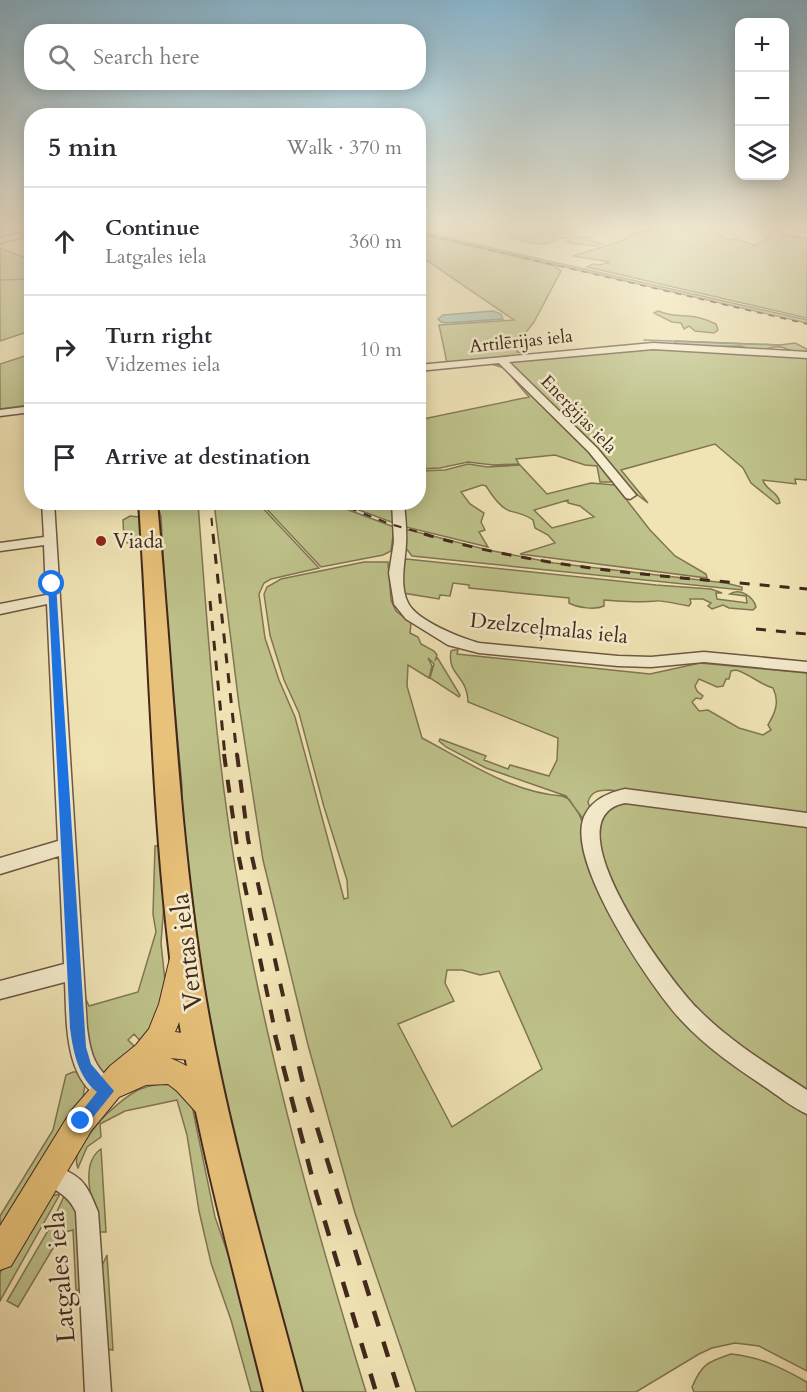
<!DOCTYPE html>
<html lang="en">
<head>
<meta charset="utf-8">
<style>
  :root { --surface:#fff; --page:#f2f2f3; --text:#2b2b33; --muted:#7c7c81; --line:#e1e1e2 }
  body { margin:0; font-family:Cardo,serif; background:var(--page); color:var(--text) }
  .controls { position:absolute; right:18px; top:18px; display:grid; overflow:hidden; border-radius:12px; box-shadow:0 3px 15px #0003 }
  .controls button { width:54px; height:54px; display:grid; place-items:center; padding:0; border:0; border-bottom:2px solid var(--line); background:var(--surface); color:var(--text); font:30px sans-serif }
  .stop { position:absolute; width:18px; height:18px; margin:-14px; border:4px solid #1a73e8; border-radius:50%; background:#fff }
  .stop.end { background:#1a73e8; border-color:#fff; box-shadow:0 2px 6px #0008 }
  .list { margin:0; padding:0; list-style:none }
  h2 { display:flex; justify-content:space-between; align-items:center; height:78px; margin:0; padding:0 24px; font-size:26px }
  h2 small { font-size:20px; font-weight:400; color:var(--muted) }
  .list li { display:grid; grid-template-columns:39px 1fr auto; gap:18px; align-items:center; box-sizing:border-box; height:108px; padding:0 24px; border-top:2px solid var(--line) }
  .list b { display:block; font-size:22px; white-space:nowrap }
  .list p { margin:0; font-size:20px; white-space:nowrap; color:var(--muted) }
  .list em { font-size:20px; font-style:normal; color:var(--muted) }
  .icon { flex:none; width:33px; height:33px; fill:none; stroke:currentColor; stroke-width:2; stroke-linecap:round; stroke-linejoin:round }
  .map { position:relative; flex:none; width:807px; height:1392px; overflow:hidden }
  .search { position:absolute; background:var(--surface); box-shadow:0 3px 15px #0003; left:24px; top:24px; width:402px; height:66px; display:flex; align-items:center; gap:15px; box-sizing:border-box; padding:0 21px; border-radius:24px; color:var(--muted); font-size:22px }
  .panel { position:absolute; background:var(--surface); box-shadow:0 3px 15px #0003; left:24px; top:108px; width:402px; height:402px; border-radius:24px }
  .map>svg:first-child { display:block }
</style>
</head>
<body>
<div class="map">
<svg width="807" height="1392" viewBox="0 0 807 1392">
  <rect width="100%" height="100%" fill="#f0e3b4"/>
  <filter id="stains"><feTurbulence type="fractalNoise" baseFrequency=".00333" numOctaves="4"/><feColorMatrix values="0 0 0 0 .2 0 0 0 0 .09 0 0 0 0 .02 0 0 0 .5 -.17"/></filter>
  <radialGradient id="worn" r=".72"><stop offset=".6" stop-color="#630" stop-opacity="0"/><stop offset="1" stop-color="#630" stop-opacity=".3"/></radialGradient>
  <!-- green -->
  <path fill="#bec28a" stroke="#807553" stroke-width="1.5" fill-rule="evenodd" d="M503 226H546L549 234 556 240 547 244 532 243 518 240 506 233Z
    M548 226H560L559 227 574 230 566 232 573 236 590 238 591 241 602 244 595 246 570 243 567 242 570 241 568 238H559L550 233Z
    M662 226H707L728 240 736 239 757 246 758 243 768 240 765 239 767 235 772 233 768 228 807 237V318L587 267 593 264 600 265 610 262 573 256 622 241 632 234Z
    M418 231 807 320V323L419 233Z
    M419 234 555 266 561 271 534 322 523 336 517 352 523 353 522 356H507L447 363 439 325 514 320 419 255Z
    M0 248 31 260V339L30 331 0 341Z
    M658 311C679 320 691 311 716 324L718 330 714 333 695 331 689 326 684 329 681 323 672 322 654 313Z
    M676 341 780 345 795 343 807 349V353L788 352 789 350C772 342 768 352 754 350 749 349 745 347 740 346 720 345 693 351 675 343Z
    M649 347 807 357V480L795 479 796 484 763 480C765 490 778 491 780 503L777 504 751 483 743 468 715 444 621 470 648 503 631 490 508 363 510 361Z
    M31 354V405L0 409V364Z
    M488 363 502 365 595 457 612 482H600L597 466 585 465 555 455 516 459 519 464 493 465 468 462 440 468 419 469 418 420 529 397 504 368Z
    M468 464 488 467 520 465 547 494 591 483 615 485 650 530 675 556 706 574 707 578 520 554 555 543 548 535 535 528 533 520C527 515 518 513 510 511 500 508 491 494 486 486L482 485 461 492 470 504 484 513 481 522 485 530 479 532 488 547 406 527 403 503 418 502 419 471 445 470ZM568 500V503L580 506 594 517 552 528 534 510Z
    M157 503H198C207 624 215 745 235 866 264 1044 313 1219 366 1392H296L261 1264 201 997 181 818 182 786 167 625 161 517Z
    M214 503H258L319 568 271 579 264 583 259 594 265 638 279 680 295 717 344 899 348 898 347 880 324 807 299 713 284 680 270 635 264 594 267 587 281 579 364 562H388L391 600 396 611 411 623 410 633 418 637 421 644 434 651 437 655 435 661 437 657 460 695 459 697 430 678 434 664 428 658 432 666 429 678 408 665 407 686 422 738C466 761 510 792 562 796L569 799 579 814 639 958 807 1111V1371L759 1346 735 1343 712 1348 699 1354 636 1392H416L355 1213 308 1045 263 860 239 705ZM447 970H462L480 975 499 971 542 1069 452 1127 398 1024 454 1001 445 983Z
    M261 503H330L394 527 391 551 383 555 321 567Z
    M340 503H392L394 523Z
    M130 516 139 517 140 542 132 544 124 542 123 520Z
    M405 529 488 550 554 563 726 583 742 587V590L412 556 405 547Z
    M406 559 656 585 711 589 722 593H716L717 599 747 603 746 596 730 594C740 588 753 596 756 607L753 610 729 608 723 605 712 609 708 606 711 603 703 599H690L691 603 689 606C684 605 659 600 656 601 640 603 621 601 604 600V606C595 610 578 608 569 603V598L469 588V585L453 583 450 596 440 595 439 599 403 593V561Z
    M453 650H458L457 654 650 674 700 663 807 673V817L610 790C599 790 591 791 588 802L591 811 584 820 566 796 486 768 446 747 439 741 440 739 486 756 484 760 508 769 510 765 549 776 557 760 558 738 468 702C467 674 447 676 451 651ZM736 670C750 674 759 684 773 688 780 702 775 713 768 725L771 730 763 735 739 728 708 710 699 711 692 702 696 698 701 699 703 696 697 691 695 686 699 679 717 687 723 686 726 679H729L731 671Z
    M625 800 807 825V1096L697 1016 620 908 598 844V816Z
    M162 845 167 864 161 943 166 991 145 1046 134 1034 128 1040 139 1051 108 1072 101 1073 89 1054 84 995 89 1006 138 992 156 932 153 914 155 846Z
    M73 1072H78L85 1083 83 1098 0 1237V1216L53 1130 66 1075Z
    M164 1077 192 1106 215 1217 237 1280 265 1392H251L231 1320 211 1263 199 1211 187 1135 177 1100 125 1111 100 1124 101 1137 87 1147 78 1168C67 1145 119 1100 138 1090 145 1087 152 1085 160 1084Z
    M101 1149 106 1232H100C95 1210 77 1165 101 1149Z
    M60 1194 0 1301V1273L31 1220 51 1196Z
    M65 1194 78 1214 80 1288 76 1292 73 1230 62 1233 18 1307 7 1301 49 1229Z
    M107 1255 113 1350 107 1349 100 1270Z
    M731 1354C761 1357 782 1368 807 1382V1392H694L692 1387C702 1364 707 1362 731 1354Z"/>
  <!-- water -->
  <path fill="#9bbdb2" stroke="#778176" stroke-width="1.5" d="M493 311 501 314 503 319 446 323 441 322 438 319 443 315Z"/>
  <g fill="none" stroke-linecap="round" stroke-linejoin="round">
    <!-- stream -->
    <path stroke="#778176" stroke-width="1.5" d="M0 280 32 279
      M644 340 780 345"/>
    <!-- minor casing -->
    <g stroke="#6e5742" stroke-width="3">
      <path id="minor" d="M0 226H14L0 230Z
        M773 226H782L807 234V238L787 234Z
        M19 233 23 235 22 237 0 243V238Z
        M653 343 807 352V358L653 349 509 362 597 448 636 495 630 499 626 498 589 452 499 363 418 371V365Z
        M32 406V412L0 416V410Z
        M42 502H54L87 1028C89 1042 91 1057 100 1069 106 1077 114 1082 118 1091L114 1098 107 1102C63 1083 67 1021 65 982L0 999V981L64 964 59 856 0 874V858L58 841 47 604 0 614V604L46 595 44 545 0 551V543L44 537Z
        M392 502H404C405 516 407 530 406 544 405 563 399 585 408 603 417 621 461 638 479 643L618 656 651 657 704 652 807 662V672L704 662 651 667 618 666 479 653 448 645 406 619 394 604 389 573 394 542Z
        M625 789 807 813V827L625 803C547 818 671 982 697 1008 729 1041 769 1065 807 1090V1114C793 1108 781 1098 768 1089 738 1069 707 1048 682 1021 651 988 569 866 583 820 589 801 607 793 625 789Z
        M48 1163C81 1176 85 1179 98 1212L111 1392H85L76 1212C68 1195 56 1190 40 1182L37 1174 40 1166Z"/>
    </g>
    <!-- major casing -->
    <g stroke="#42281c" stroke-width="2">
      <path id="major" d="M179 954 188 958C196 976 183 1014 175 1032L199 1035 208 1039 212 1048 208 1057 199 1061 170 1058C192 1067 211 1080 220 1102L216 1112 206 1116 196 1112 177 1091 168 1084 146 1085 119 1097 91 1131 11 1266 0 1270V1226L71 1111 110 1066 136 1045 149 1029 159 1004 170 958Z"/>
    </g>
    <!-- highway casing -->
    <g stroke="#42281c" stroke-width="4">
      <path id="highway" d="M139 502H157C172 662 178 823 203 982 225 1121 266 1256 302 1392H264C230 1256 192 1120 173 981 152 822 150 662 139 502Z"/>
    </g>
    <!-- minor -->
    <use href="#minor" fill="#f5edce" fill-rule="evenodd"/>
    <!-- major -->
    <use href="#major" fill="#e8c27a" fill-rule="evenodd"/>
    <!-- highway -->
    <use href="#highway" fill="#e8c27a" fill-rule="evenodd"/>
    <!-- rail-far4 -->
    <path stroke="#42281c" stroke-width="1.5" stroke-dasharray="6 6" stroke-linecap="butt" d="M418 233 807 324"/>
    <!-- rail-far3 -->
    <path stroke="#42281c" stroke-width="2" stroke-dasharray="8 8" stroke-linecap="butt" d="M210 502 213 535
      M334 502 390 524 429 535"/>
    <!-- rail-far2 -->
    <path stroke="#42281c" stroke-width="3" stroke-dasharray="10 10" stroke-linecap="butt" d="M213 534 237 756
      M424 534C548 571 679 577 807 589
      M210 601 225 756
      M756 629 807 634"/>
    <!-- rail-far1 -->
    <path stroke="#42281c" stroke-width="4" stroke-dasharray="13 13" stroke-linecap="butt" d="M224 754 238 853 276 1036
      M237 754 248 839 292 1036"/>
    <!-- rail -->
    <path stroke="#42281c" stroke-width="4.5" stroke-dasharray="16 16" stroke-linecap="butt" d="M275 1035 316 1192 376 1392
      M292 1035 302 1079 399 1392"/>
  </g>
  <!-- sky -->
  <linearGradient id="sky" x2="0" y2="1"><stop stop-color="#89b8d2"/><stop offset="0.54" stop-color="#f8f2dd"/><stop offset="1" stop-color="#f8f2dd" stop-opacity="0"/></linearGradient>
  <rect width="807" height="420" fill="url(#sky)"/>
  <!-- route -->
  <path fill="#1a73e8" d="M52 581 56 584 86 1047 91 1064 114 1091 86 1126 81 1128 76 1126 74 1121 97 1092C78 1077 73 1051 70 1028L48 584Z"/>
  <!-- markers -->
  <circle fill="#8f2418" stroke="#f5edce" stroke-width="2" cx="101" cy="541" r="6"/>
  <g text-anchor="middle" stroke-width="5" stroke-linejoin="round" paint-order="stroke">
    <!-- far-street labels -->
    <g font-size="18" fill="#42281c" stroke="#f5edce">
      <text transform="translate(521 341) rotate(-6)" y="6">Artilērijas iela</text>
      <text transform="translate(579 414) rotate(46)" y="6">Enerģijas iela</text>
    </g>
    <!-- poi labels -->
    <g font-size="21" fill="#42281c" stroke="#f5edce" text-anchor="start">
      <text x="113" y="548">Viada</text>
    </g>
    <!-- street labels -->
    <g font-size="21" fill="#42281c" stroke="#f5edce">
      <text transform="translate(549 628) rotate(6)" y="7">Dzelzceļmalas iela</text>
    </g>
    <!-- near-street labels -->
    <g font-size="26" fill="#42281c" stroke="#f5edce">
      <text transform="translate(186 952) rotate(-97)" y="9">Ventas iela</text>
      <text transform="translate(60 1277) rotate(-95)" y="9">Latgales iela</text>
    </g>
  </g>
  <rect width="100%" height="100%" filter="url(#stains)"/>
  <rect width="100%" height="100%" fill="url(#worn)"/>
</svg>
<div class="controls">
<button>+</button>
<button>−</button>
<button><svg class="icon" aria-label="layers" viewBox="0 0 24 24"><path d="M12 4l9 5-9 5-9-5zM3 14l9 5 9-5"/></svg></button>
</div>
<div class="stop" style="left:52px;top:584px"></div>
<div class="stop end" style="left:81px;top:1121px"></div>
<div class="search"><svg class="icon" aria-label="search" viewBox="0 0 24 24"><circle cx="10" cy="10" r="6"/><path d="M15 15l6 6"/></svg>Search here</div>
<section class="panel">
<h2>5 min<small>Walk · 370 m</small></h2>
<ul class="list">
<li><svg class="icon" aria-label="ahead" viewBox="0 0 24 24"><path d="M12 20V5M6 11l6-6 6 6"/></svg><div><b>Continue</b><p>Latgales iela</p></div><em>360 m</em></li>
<li><svg class="icon" aria-label="right" viewBox="0 0 24 24"><path d="M7 20v-9h11M14 6l5 5-5 5"/></svg><div><b>Turn right</b><p>Vidzemes iela</p></div><em>10 m</em></li>
<li><svg class="icon" aria-label="arrive" viewBox="0 0 24 24"><path d="M6 21V4h12l-3 4 3 4H6"/></svg><div><b>Arrive at destination</b></div></li>
</ul>
</section>
</div>
</body>
</html>
